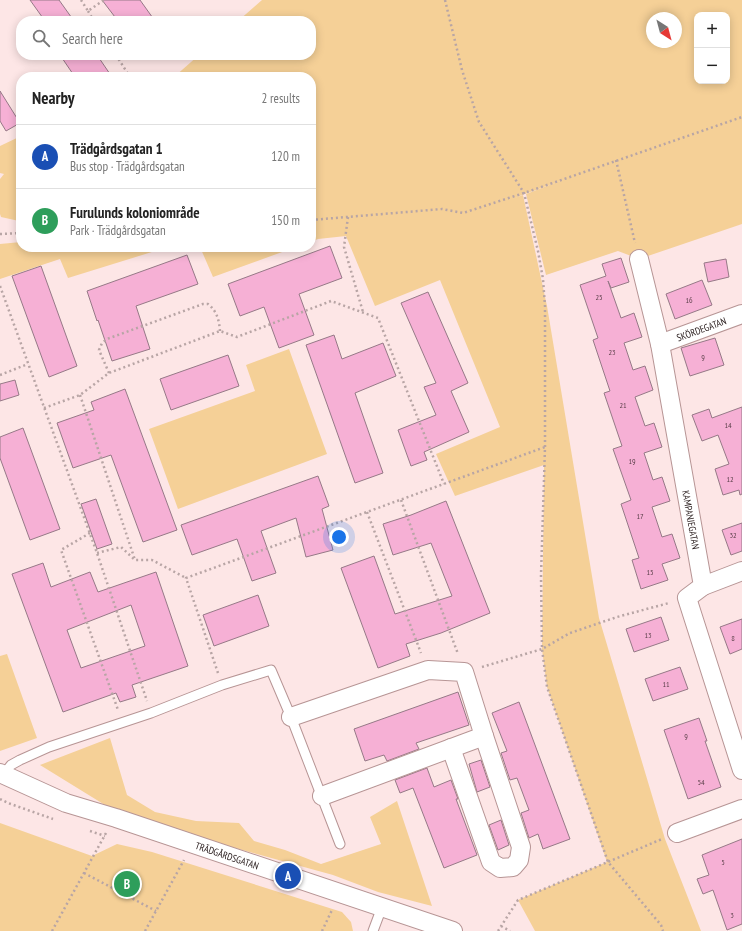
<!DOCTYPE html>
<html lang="en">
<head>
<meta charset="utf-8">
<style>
  :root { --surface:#fff; --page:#f6f6f6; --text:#222; --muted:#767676; --line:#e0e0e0; --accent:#216076 }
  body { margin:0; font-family:"PT Sans Narrow",sans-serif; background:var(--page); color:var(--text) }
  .controls { position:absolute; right:12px; top:12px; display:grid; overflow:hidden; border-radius:8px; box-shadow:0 2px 10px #0003 }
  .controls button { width:36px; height:36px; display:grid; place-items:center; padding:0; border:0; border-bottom:1px solid var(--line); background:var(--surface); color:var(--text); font:20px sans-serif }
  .compass { position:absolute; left:646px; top:12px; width:36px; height:36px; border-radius:50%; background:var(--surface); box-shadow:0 2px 10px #0003; rotate:144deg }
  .you { position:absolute; left:339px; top:537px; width:14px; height:14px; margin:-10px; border:3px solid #fff; border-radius:50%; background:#1a73e8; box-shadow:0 0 0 6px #1a73e833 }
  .badge { display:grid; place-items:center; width:26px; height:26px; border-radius:50%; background:var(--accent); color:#fff; font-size:13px; font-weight:700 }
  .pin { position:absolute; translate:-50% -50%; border:2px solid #fff; box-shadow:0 1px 4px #0006 }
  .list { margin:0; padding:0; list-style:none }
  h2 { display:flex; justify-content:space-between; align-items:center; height:52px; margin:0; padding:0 16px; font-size:17px }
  h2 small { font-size:13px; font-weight:400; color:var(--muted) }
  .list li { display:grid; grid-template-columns:26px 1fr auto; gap:12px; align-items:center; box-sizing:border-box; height:64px; padding:0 16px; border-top:1px solid var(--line) }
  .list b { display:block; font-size:15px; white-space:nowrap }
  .list p { margin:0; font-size:13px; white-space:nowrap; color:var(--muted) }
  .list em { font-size:13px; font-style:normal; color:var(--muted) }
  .icon { flex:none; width:22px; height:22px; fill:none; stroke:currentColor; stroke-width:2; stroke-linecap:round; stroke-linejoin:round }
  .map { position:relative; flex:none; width:742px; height:931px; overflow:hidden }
  .search { position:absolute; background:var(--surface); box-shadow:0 2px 10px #0003; left:16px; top:16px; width:300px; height:44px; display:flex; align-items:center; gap:10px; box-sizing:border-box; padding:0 14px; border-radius:16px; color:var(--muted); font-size:15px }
  .panel { position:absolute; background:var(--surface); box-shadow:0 2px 10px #0003; left:16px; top:72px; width:300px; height:180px; border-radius:16px }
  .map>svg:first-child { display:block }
</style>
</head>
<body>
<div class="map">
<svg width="742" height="931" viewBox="0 0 742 931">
  <rect width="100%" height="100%" fill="#fde6e6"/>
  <!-- green -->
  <path fill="#f5d097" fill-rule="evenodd" d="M262 0H742V224L639 259 618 251 546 275 526 194 568 178 514 198 523 195 547 306 599 618 665 839 701 931H535L518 900 607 862 547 687 542 649 544 465 455 496 436 454 500 427 440 280 375 306 346 236 318 239 311 242V77H174L199 55H311V21H238ZM697 15H727V81H697ZM652 18H676V42H652Z
    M21 136V221H19L1 217 0 214V179L4 174 0 173V146Z
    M21 242V247H168L68 278 60 259 0 279V244Z
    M200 247H296L213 277Z
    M289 349 327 454 178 509 149 429 255 391 246 365Z
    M7 654 37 738 0 751V656Z
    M110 738 127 795 155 812 196 821 239 823 254 841 285 850 321 864 381 844 370 817 397 801 432 906 378 892 333 875 126 818 40 765Z
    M0 823 92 856 117 844 152 852 342 912 351 922 353 931H0Z"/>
  <!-- building -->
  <path fill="#f6b0d5" stroke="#967987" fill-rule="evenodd" d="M30 0H59L74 21H45Z
    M102 0H140L155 21H118Z
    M60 55H97L112 77H75Z
    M0 91 20 123 6 131 0 121Z
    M330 246 342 278 299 294 314 335 279 348 264 307 240 316 228 284Z
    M187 255 198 284 136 306 150 349 112 361 98 320 97 321 87 291Z
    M621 258 629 282 611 288 608 281 621 318 634 313 642 337 624 343 633 370 645 366 653 390 635 397 645 426 654 423 662 447 644 453 653 480 662 477 670 501 652 507 662 537 672 534 680 558 662 564 668 580 641 589 632 560 639 558 621 504 631 500 613 449 622 446 604 393 610 391 593 340 598 338 580 285 606 276 602 264Z
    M726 259 729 277 708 282 704 263Z
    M41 266 77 366 49 377 12 276Z
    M702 280 712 305 675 319 666 294Z
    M428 292 468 383 451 391 469 432 424 452 427 460 411 466 398 430 436 415 424 387 436 383 401 303Z
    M334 335 342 359 383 343 396 376 355 393 383 473 355 483 306 345Z
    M715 338 724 365 690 376 681 348Z
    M228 355 239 386 171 410 160 379Z
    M15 380 19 395 0 401V384Z
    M125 389 177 530 143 542 111 455 73 468 57 423 94 410 91 402Z
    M742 407V494L740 495 739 490 723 495 715 469 729 464 718 435 702 441 692 415 709 409 712 418Z
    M23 428 60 529 30 540 0 458V437Z
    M318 476 329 506 322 509 333 550 306 557 296 518 261 531 276 573 252 581 237 539 192 555 181 525Z
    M96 499 112 544 97 549 81 504Z
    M446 501 490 613 441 633 406 644 410 656 378 668 341 568 374 556 395 614 452 596 431 543 393 555 383 524 411 515Z
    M742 523V551L731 555 722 530Z
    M43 563 51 587 90 572 98 592 156 572 188 666 132 685 136 697 120 702 116 693 63 712 12 574ZM131 605 145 646 81 668 67 630Z
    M258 595 269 626 214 646 203 615Z
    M661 617 669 640 634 652 626 629Z
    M742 619V649L730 654 720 627Z
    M680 667 688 689 653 701 645 679Z
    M458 692 469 725 416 743 419 749 387 761 384 755 365 761 354 729Z
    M519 702 570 839 543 849 538 834 529 838 521 813 529 810 517 778 510 780 501 753 507 751 492 713Z
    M699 718 707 741H705L721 787 688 799 664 730Z
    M481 760 490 787 477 792 469 764Z
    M427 768 434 787 451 780 458 799H456L477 855 444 868 413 788 400 793 395 780Z
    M501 820 509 845 498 850 489 825Z
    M742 839V924L727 930 713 890 703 894 697 879 709 875 702 855Z"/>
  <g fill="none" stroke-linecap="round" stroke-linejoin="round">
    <!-- service casing -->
    <g stroke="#b79595" stroke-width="11">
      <path id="service" d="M3 775 11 765 20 760 49 747 151 713 222 685 271 670 291 717 340 844
        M373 931 382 907"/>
    </g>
    <!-- minor casing -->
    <g stroke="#b79595" stroke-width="20">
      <g id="minor">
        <path id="s1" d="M639 259 660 344 703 586 687 598 742 770"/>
        <path id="s2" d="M660 344 742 314"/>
        <path d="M703 586 742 571"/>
        <path d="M291 717 428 670 464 672 484 736 322 796"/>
        <path d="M451 748 491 862 500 868 513 867 519 860 521 847 484 736"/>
        <path id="s3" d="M0 773 66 803 116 818 453 931"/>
        <path d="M677 833 742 809"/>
      </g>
    </g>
    <!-- path -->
    <path stroke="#b8a5a5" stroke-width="2.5" stroke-dasharray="2 3" stroke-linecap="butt" d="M81 0 88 11 104 0
      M445 0 462 70 479 122 524 193 538 251 543 279 545 306V447L541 575 542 649 547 687 608 862 661 925 663 931
      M88 11 94 21
      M116 55 130 77
      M616 160 635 243
      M348 217 344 247 363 312
      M311 220 442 209 463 213 524 193 742 117
      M0 234 21 233
      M0 286 97 553 147 701
      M109 373 99 350 102 343 107 339 203 304H208C217 311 219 320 220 331
      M0 375 28 364
      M80 395 135 560
      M44 408 80 395 109 373 220 331 237 337 331 301 378 318 444 484
      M401 500 458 654
      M367 512 421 653
      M90 533 61 550 118 710
      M97 553 121 547 135 560H152L186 578
      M482 667 542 649 570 633 617 617 669 603
      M218 673 186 578 545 447
      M0 799 8 803 53 819
      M90 831 105 836
      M84 873 156 911
      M501 926 510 931
      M52 931 106 833
      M145 931 184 860
      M322 931 332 910
      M498 931 518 900 662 839"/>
    <!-- service -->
    <use href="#service" stroke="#fff" stroke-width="9"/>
    <!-- minor -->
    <use href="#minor" stroke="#fff" stroke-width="18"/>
  </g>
  <g text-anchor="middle" stroke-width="3" stroke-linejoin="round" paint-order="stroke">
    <!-- number labels -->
    <g font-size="8" fill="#593f48">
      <text x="599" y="300">25</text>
      <text x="689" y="303">16</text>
      <text x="612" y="355">23</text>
      <text x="703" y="360">9</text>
      <text x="623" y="408">21</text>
      <text x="728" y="428">14</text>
      <text x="632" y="464">19</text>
      <text x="730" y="482">12</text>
      <text x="640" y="519">17</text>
      <text x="733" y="538">32</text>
      <text x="650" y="575">15</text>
      <text x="648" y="638">13</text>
      <text x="733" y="641">8</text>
      <text x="666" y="687">11</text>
      <text x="686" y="739">9</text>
      <text x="701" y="785">54</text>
      <text x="723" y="865">5</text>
      <text x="732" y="918">3</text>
    </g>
    <!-- street labels -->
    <g font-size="10" fill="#251919" stroke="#f9f9f9">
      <text dy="4" stroke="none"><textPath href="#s2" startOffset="44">SKÖRDEGATAN</textPath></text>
      <text dy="4" stroke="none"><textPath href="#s1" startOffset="266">KAMPANJEGATAN</textPath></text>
      <text dy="4" stroke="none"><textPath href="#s3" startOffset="242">TRÄDGÅRDSGATAN</textPath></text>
    </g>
  </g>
</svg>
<div class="controls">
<button>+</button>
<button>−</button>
</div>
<svg class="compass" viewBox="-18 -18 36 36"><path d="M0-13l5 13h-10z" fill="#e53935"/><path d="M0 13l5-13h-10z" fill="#767676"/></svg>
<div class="you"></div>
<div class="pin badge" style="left:288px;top:876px;background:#1a4fb4">A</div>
<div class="pin badge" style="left:127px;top:884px;background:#2e9e5b">B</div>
<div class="search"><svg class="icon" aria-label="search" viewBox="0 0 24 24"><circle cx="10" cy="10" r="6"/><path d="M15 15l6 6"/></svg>Search here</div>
<section class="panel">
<h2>Nearby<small>2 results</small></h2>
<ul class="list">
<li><span class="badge" style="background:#1a4fb4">A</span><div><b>Trädgårdsgatan 1</b><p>Bus stop · Trädgårdsgatan</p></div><em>120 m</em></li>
<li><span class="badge" style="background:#2e9e5b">B</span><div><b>Furulunds koloniområde</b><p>Park · Trädgårdsgatan</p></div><em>150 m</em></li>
</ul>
</section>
</div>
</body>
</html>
